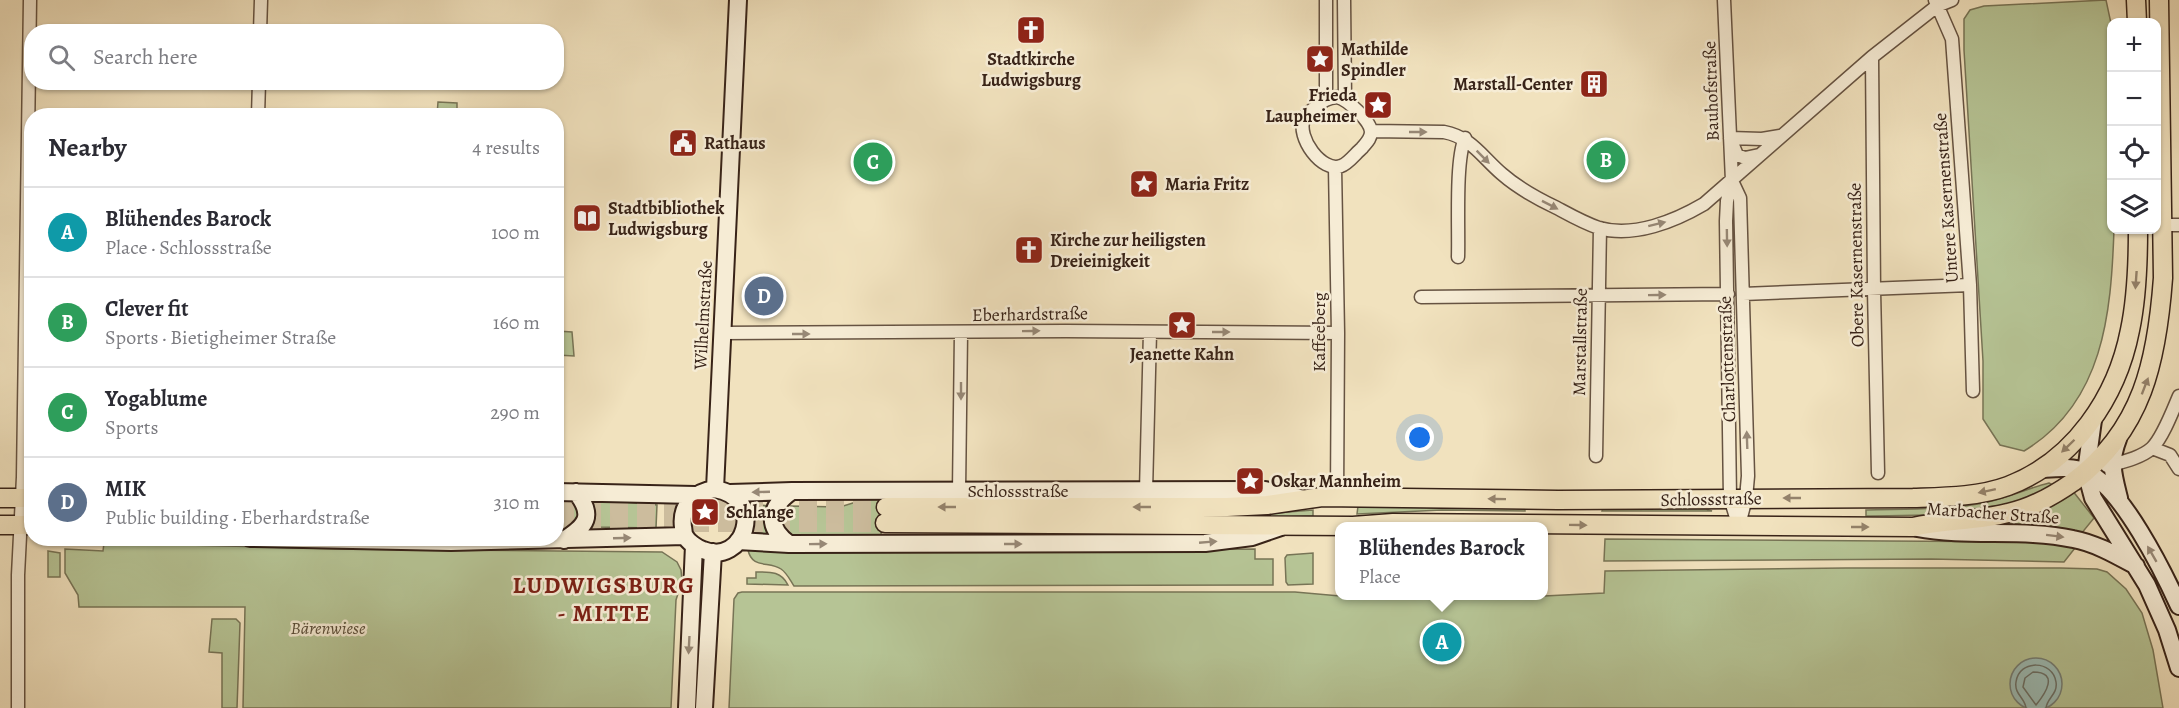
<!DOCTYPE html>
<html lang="en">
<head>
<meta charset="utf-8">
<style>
  :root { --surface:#fff; --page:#f2f2f3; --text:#2b2b33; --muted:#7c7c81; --line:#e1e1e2; --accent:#2563eb }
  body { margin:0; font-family:Alegreya,serif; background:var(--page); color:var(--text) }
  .controls { position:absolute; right:18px; top:18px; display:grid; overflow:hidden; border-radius:12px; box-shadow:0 2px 4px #0004 }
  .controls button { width:54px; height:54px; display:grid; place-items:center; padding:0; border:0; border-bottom:2px solid var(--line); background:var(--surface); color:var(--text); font:30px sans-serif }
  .you { position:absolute; left:1420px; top:438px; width:21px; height:21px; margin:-15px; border:4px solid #fff; border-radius:50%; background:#1a73e8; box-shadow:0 0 0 9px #1a73e833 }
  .badge { display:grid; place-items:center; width:39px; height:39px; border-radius:50%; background:var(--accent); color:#fff; font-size:20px; font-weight:700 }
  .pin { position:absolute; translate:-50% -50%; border:3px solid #fff; box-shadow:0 2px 6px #0006 }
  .popup { position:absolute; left:1335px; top:522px; width:213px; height:78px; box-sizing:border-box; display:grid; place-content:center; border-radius:12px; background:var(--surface); filter:drop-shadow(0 2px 4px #0005); font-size:20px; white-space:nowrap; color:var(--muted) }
  .popup b { font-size:22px; color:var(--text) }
  .popup::after { content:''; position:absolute; left:50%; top:100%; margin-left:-12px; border:12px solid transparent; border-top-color:var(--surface) }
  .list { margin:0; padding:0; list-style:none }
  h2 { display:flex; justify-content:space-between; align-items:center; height:78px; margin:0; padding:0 24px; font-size:26px }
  h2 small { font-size:20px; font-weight:400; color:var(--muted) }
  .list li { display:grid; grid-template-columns:39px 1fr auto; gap:18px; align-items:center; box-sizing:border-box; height:90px; padding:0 24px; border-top:2px solid var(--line) }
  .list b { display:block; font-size:22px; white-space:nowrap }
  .list p { margin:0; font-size:20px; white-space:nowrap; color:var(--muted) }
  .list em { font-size:20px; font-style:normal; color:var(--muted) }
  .icon { flex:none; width:33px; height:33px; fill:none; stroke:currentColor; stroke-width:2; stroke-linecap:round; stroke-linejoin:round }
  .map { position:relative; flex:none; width:2179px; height:708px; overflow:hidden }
  .search { position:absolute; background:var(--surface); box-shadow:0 2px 4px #0004; left:24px; top:24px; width:540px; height:66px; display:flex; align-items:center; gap:15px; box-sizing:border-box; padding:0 21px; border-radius:24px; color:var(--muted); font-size:22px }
  .panel { position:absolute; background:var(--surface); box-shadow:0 2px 4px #0004; left:24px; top:108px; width:540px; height:438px; border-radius:24px }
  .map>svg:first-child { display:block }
</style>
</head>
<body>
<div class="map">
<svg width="2179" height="708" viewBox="0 0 2179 708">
  <rect width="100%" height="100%" fill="#f1e2be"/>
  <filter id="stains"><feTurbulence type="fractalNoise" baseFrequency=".00333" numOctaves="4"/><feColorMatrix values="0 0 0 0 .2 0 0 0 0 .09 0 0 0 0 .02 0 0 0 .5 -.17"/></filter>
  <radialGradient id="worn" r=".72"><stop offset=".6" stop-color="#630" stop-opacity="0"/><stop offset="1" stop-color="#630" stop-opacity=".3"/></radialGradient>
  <!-- green -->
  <path fill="#b6c495" stroke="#777456" stroke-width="1.5" d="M2106 0 2112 28V230H2114C2111 313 2104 403 2024 451L2000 445 1983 419V361L1964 50V19L1970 10 1984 6Z
    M438 102 457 103V115H437Z
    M557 331 572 332 574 356 557 355Z
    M2049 483 2051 484 2049 487C1996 519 1926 515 1866 516V510C1903 509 1942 510 1978 504 2003 500 2025 489 2049 483Z
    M2072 490 2094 518 2081 534 2050 527H1992L1991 524Z
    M869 498 882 499 881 537 792 535 779 527 782 510 790 506 840 507Z
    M556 499 574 502 581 513 572 527 557 531Z
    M592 499 657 505 656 528 592 527 595 515Z
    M759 505 771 506 772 536 749 530V508Z
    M1358 506 1525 507V511L1442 510 1357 514Z
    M1603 507 1706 509 1712 511H1602Z
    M1313 510V516L1257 518 1018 515H1250Z
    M1605 539 2044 542 2075 548 2064 562 1931 559 1604 561Z
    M104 543 343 549 662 552 677 562 681 570 682 581 676 600 671 708H243L245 607H79L78 595 65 573V549L103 551Z
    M1255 549V559H1273V585L794 586C790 580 787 573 781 569 769 561 752 569 748 550L1043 551Z
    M48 551 60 553V577H48Z
    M1313 553V584L1288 585 1286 582 1285 558 1287 555Z
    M1846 568H2060L2097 569 2107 572 2126 589 2142 613 2153 650 2163 708H729L734 599 738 593 742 592H1295L1340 596H1544L1604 593 1605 571Z
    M756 572C770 572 781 571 788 585L747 584V578H756Z
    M212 619H236L240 623 237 708H222V653L209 652Z"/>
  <!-- water -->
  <path fill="#9cbdb7" stroke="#747f77" stroke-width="1.5" d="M2010 684a26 26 0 1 1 52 0a26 26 0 1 1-52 0Z"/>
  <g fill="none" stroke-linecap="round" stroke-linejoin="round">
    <!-- shore -->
    <path stroke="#6a7068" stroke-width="1.5" d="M2033 672C2060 672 2045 694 2036 705L2023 687 2025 678Z
      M2026 708C2025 698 2014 694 2016 682 2019 659 2053 660 2056 682 2058 694 2047 698 2046 708"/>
    <!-- primary-tunnel -->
    <path stroke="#ccbc9d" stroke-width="18" stroke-dasharray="18 9" stroke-linecap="butt" d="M556 507H886
      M556 523H885"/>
    <!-- street casing -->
    <g stroke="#665342" stroke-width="15">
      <path id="street" d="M1344 0 1345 99
        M1724 0 1732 181 1727 201 1726 221 1730 498 1739 527
        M1935 0 1952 39 1970 285 1973 391
        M260 32 261 0
        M1872 57 1874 290 1878 473
        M1337 97C1347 99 1371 121 1371 132 1371 139 1366 143 1362 148 1356 153 1348 164 1341 166 1322 173 1296 137 1304 119 1305 115 1310 112 1313 109 1322 102 1326 98 1337 97Z
        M1326 98V0
        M258 116 259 82
        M1371 131 1444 132C1471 137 1482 157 1502 174 1518 188 1538 199 1557 208 1570 215 1584 223 1599 228 1634 238 1675 221 1704 204L1872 57 1937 6 1952 0
        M1759 155 1745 158 1737 155 1730 138 1762 139 1780 136
        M1335 167 1338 333 1337 497
        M1732 181 1740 198 1748 476 1746 498 1739 525
        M2162 225H2179
        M1458 257C1459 229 1455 161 1465 138
        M1743 294 1970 285
        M1421 297 1728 294
        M722 333 1066 331 1338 333
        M2152 448 2170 455 2179 469
        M1596 456 1600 228
        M2107 466C2122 462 2141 458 2152 448 2163 437 2173 410 2179 396
        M959 491 961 333
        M1146 491 1150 332
        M18 708V575L23 477 30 0"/>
    </g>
    <!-- secondary casing -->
    <g stroke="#382318" stroke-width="20">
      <path id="secondary" d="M2093 420 2086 472 2093 498 2147 585 2167 630 2179 668
        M2118 439C2109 462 2113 474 2119 498
        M2041 469C2056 468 2073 466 2087 472 2122 488 2163 571 2179 606
        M715 489 738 0
        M715 489C768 498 744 567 703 550 697 548 688 542 685 536 683 533 684 530 683 527 680 505 695 492 715 489Z
        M556 492 695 495
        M730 493 792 491 1265 490 1304 499
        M1917 528C1969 538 2022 528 2073 539 2095 543 2116 555 2136 566
        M250 538 451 542 685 536
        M564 540C586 526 595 516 576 492
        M738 541 789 544 1205 543 1252 537 1281 527
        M789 544C765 526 769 507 792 491
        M687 708 694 545
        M704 708 713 552"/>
    </g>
    <!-- primary casing -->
    <g stroke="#382318" stroke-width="21">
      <path id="primary" d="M2136 0 2137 22
        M0 498H32
        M886 507H1227L1267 505 1322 497 1558 500 1913 498C1944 497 1978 497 2008 486 2074 461 2117 397 2130 330 2137 297 2138 263 2138 230
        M885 523 1353 526 1393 523 1913 527C1944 520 1977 521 2008 513 2031 508 2053 496 2073 482 2143 430 2157 360 2163 278L2159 0
        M0 525H32"/>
    </g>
    <!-- street -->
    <use href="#street" stroke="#f6ecd5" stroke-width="12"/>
    <!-- secondary -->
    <use href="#secondary" stroke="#f6ecd5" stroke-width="16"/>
    <!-- primary -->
    <use href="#primary" stroke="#f1e2be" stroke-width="18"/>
  </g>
  <!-- one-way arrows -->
  <defs><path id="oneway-solid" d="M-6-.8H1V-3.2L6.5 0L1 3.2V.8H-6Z" transform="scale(1.5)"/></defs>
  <g fill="#978876">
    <use href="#oneway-solid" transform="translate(1418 132)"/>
    <use href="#oneway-solid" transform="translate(1483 157) rotate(45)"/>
    <use href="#oneway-solid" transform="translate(1550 205) rotate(27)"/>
    <use href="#oneway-solid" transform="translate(1657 224) rotate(-14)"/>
    <use href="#oneway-solid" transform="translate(1727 238) rotate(89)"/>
    <use href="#oneway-solid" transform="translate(1657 295) rotate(-1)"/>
    <use href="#oneway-solid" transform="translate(1031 331) rotate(-1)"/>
    <use href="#oneway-solid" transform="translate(1221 332)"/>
    <use href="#oneway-solid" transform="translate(801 334)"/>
    <use href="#oneway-solid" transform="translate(961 391) rotate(90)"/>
    <use href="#oneway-solid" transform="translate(1747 440) rotate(-92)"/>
    <use href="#oneway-solid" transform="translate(761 492) rotate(178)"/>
    <use href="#oneway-solid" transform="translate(2055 536) rotate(7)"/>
    <use href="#oneway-solid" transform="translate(622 538) rotate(-2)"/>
    <use href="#oneway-solid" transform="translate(1208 542) rotate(-5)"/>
    <use href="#oneway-solid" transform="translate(818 544) rotate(-1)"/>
    <use href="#oneway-solid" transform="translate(1013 544)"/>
    <use href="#oneway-solid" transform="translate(2152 554) rotate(-120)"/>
    <use href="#oneway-solid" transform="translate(689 645) rotate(93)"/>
  </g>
  <g fill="#94826b">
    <use href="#oneway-solid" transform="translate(2136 280) rotate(94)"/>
    <use href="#oneway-solid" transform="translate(2145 386) rotate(-69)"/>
    <use href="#oneway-solid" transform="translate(2068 446) rotate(136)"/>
    <use href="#oneway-solid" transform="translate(1987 491) rotate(168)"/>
    <use href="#oneway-solid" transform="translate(1792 498) rotate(-180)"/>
    <use href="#oneway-solid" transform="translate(1497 499) rotate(-179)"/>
    <use href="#oneway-solid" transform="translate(947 507) rotate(-180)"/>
    <use href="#oneway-solid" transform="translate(1142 507) rotate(-180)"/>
    <use href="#oneway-solid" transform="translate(1578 525) rotate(1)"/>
    <use href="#oneway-solid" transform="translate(1860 527)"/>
  </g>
  <!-- icons -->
  <defs>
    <g id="church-square" transform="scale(1.5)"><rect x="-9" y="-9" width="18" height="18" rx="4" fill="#8f2418" stroke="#f6ecd5"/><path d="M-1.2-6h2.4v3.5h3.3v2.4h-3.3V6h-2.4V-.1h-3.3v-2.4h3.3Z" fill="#fff"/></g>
    <g id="sight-square" transform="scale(1.5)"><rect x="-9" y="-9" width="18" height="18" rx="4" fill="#8f2418" stroke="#f6ecd5"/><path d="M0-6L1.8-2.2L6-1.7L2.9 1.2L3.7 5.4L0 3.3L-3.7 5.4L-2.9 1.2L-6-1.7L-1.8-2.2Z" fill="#fff"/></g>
    <g id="building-square" transform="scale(1.5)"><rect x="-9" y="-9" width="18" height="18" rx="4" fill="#8f2418" stroke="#f6ecd5"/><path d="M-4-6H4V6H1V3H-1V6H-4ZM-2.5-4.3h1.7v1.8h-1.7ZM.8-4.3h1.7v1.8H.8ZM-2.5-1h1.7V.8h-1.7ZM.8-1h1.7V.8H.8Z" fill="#fff"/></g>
    <g id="civic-square" transform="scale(1.5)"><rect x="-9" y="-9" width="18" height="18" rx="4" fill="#8f2418" stroke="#f6ecd5"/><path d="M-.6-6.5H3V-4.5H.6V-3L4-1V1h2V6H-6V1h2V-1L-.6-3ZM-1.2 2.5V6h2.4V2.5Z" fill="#fff"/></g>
    <g id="library-square" transform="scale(1.5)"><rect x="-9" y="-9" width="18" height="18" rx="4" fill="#8f2418" stroke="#f6ecd5"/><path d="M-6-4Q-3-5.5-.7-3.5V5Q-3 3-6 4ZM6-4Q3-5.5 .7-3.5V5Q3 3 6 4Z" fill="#fff"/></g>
  </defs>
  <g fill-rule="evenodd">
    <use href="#church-square" x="1031" y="30"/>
    <use href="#sight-square" x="1320" y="59"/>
    <use href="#building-square" x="1594" y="84"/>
    <use href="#sight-square" x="1378" y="105"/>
    <use href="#civic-square" x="683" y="143"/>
    <use href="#sight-square" x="1144" y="184"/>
    <use href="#library-square" x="587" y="218"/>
    <use href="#church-square" x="1029" y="250"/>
    <use href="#sight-square" x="1182" y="325"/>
    <use href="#sight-square" x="1250" y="481"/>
    <use href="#sight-square" x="705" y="512"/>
  </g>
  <g text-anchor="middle" stroke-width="5" stroke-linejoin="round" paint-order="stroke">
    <!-- poi labels -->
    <g font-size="18" font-weight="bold" fill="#382318" stroke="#f6ecd5" text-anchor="start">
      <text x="1341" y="55">Mathilde<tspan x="1341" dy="21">Spindler</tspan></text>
      <text x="1031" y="65" text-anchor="middle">Stadtkirche<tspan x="1031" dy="21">Ludwigsburg</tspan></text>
      <text x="1573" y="90" text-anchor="end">Marstall-Center</text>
      <text x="1357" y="101" text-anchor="end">Frieda<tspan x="1357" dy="21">Laupheimer</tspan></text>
      <text x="704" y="149">Rathaus</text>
      <text x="1165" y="190">Maria Fritz</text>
      <text x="608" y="214">Stadtbibliothek<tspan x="608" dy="21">Ludwigsburg</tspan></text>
      <text x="1050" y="246">Kirche zur heiligsten<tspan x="1050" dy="21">Dreieinigkeit</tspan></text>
      <text x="1182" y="360" text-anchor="middle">Jeanette Kahn</text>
      <text x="1271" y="487">Oskar Mannheim</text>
      <text x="726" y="518">Schlange</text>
    </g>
    <!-- street labels -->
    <g font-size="18" fill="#382318" stroke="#f6ecd5">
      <text transform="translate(1711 91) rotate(-92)" y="6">Bauhofstraße</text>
      <text transform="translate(1946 198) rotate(-94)" y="6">Untere Kasernenstraße</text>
      <text transform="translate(1856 265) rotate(-91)" y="6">Obere Kasernenstraße</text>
      <text transform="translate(1030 314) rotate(-1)" y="6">Eberhardstraße</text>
      <text transform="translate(703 315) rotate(-87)" y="6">Wilhelmstraße</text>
      <text transform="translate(1319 332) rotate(-90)" y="6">Kaffeeberg</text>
      <text transform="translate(1580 342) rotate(-89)" y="6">Marstallstraße</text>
      <text transform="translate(1727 359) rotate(-92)" y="6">Charlottenstraße</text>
      <text x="1018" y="497">Schlossstraße</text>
      <text transform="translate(1711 499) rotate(-1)" y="6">Schlossstraße</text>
      <text transform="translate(1993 513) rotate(4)" y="6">Marbacher Straße</text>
    </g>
    <!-- park labels -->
    <g font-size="18" font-style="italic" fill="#584b37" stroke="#f6ecd5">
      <text x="328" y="634">Bärenwiese</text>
    </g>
    <!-- district labels -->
    <g font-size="24" font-weight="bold" letter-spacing="1.5" fill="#7a1f14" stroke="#f6ecd5">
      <text x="604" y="593">LUDWIGSBURG<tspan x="604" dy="28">- MITTE</tspan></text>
    </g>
  </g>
  <rect width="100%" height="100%" filter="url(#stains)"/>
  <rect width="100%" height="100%" fill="url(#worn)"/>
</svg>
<div class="controls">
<button>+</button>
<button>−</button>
<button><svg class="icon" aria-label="locate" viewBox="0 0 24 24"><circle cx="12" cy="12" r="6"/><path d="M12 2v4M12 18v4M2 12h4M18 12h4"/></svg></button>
<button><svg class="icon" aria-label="layers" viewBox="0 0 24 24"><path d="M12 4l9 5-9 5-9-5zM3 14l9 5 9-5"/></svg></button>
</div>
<div class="you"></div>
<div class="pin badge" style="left:1442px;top:642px;background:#0f9aa8">A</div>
<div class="popup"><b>Blühendes Barock</b>Place</div>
<div class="pin badge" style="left:1606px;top:160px;background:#2e9e5b">B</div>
<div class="pin badge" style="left:873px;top:162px;background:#2e9e5b">C</div>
<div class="pin badge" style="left:764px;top:296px;background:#5c6f8a">D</div>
<div class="search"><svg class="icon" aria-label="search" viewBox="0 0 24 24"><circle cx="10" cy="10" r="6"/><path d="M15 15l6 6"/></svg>Search here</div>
<section class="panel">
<h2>Nearby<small>4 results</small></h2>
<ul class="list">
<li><span class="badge" style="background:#0f9aa8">A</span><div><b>Blühendes Barock</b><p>Place · Schlossstraße</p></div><em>100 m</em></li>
<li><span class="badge" style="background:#2e9e5b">B</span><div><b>Clever fit</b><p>Sports · Bietigheimer Straße</p></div><em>160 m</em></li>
<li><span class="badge" style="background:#2e9e5b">C</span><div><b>Yogablume</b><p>Sports</p></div><em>290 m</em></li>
<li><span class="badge" style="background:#5c6f8a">D</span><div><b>MIK</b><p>Public building · Eberhardstraße</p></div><em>310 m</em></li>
</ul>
</section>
</div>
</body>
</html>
